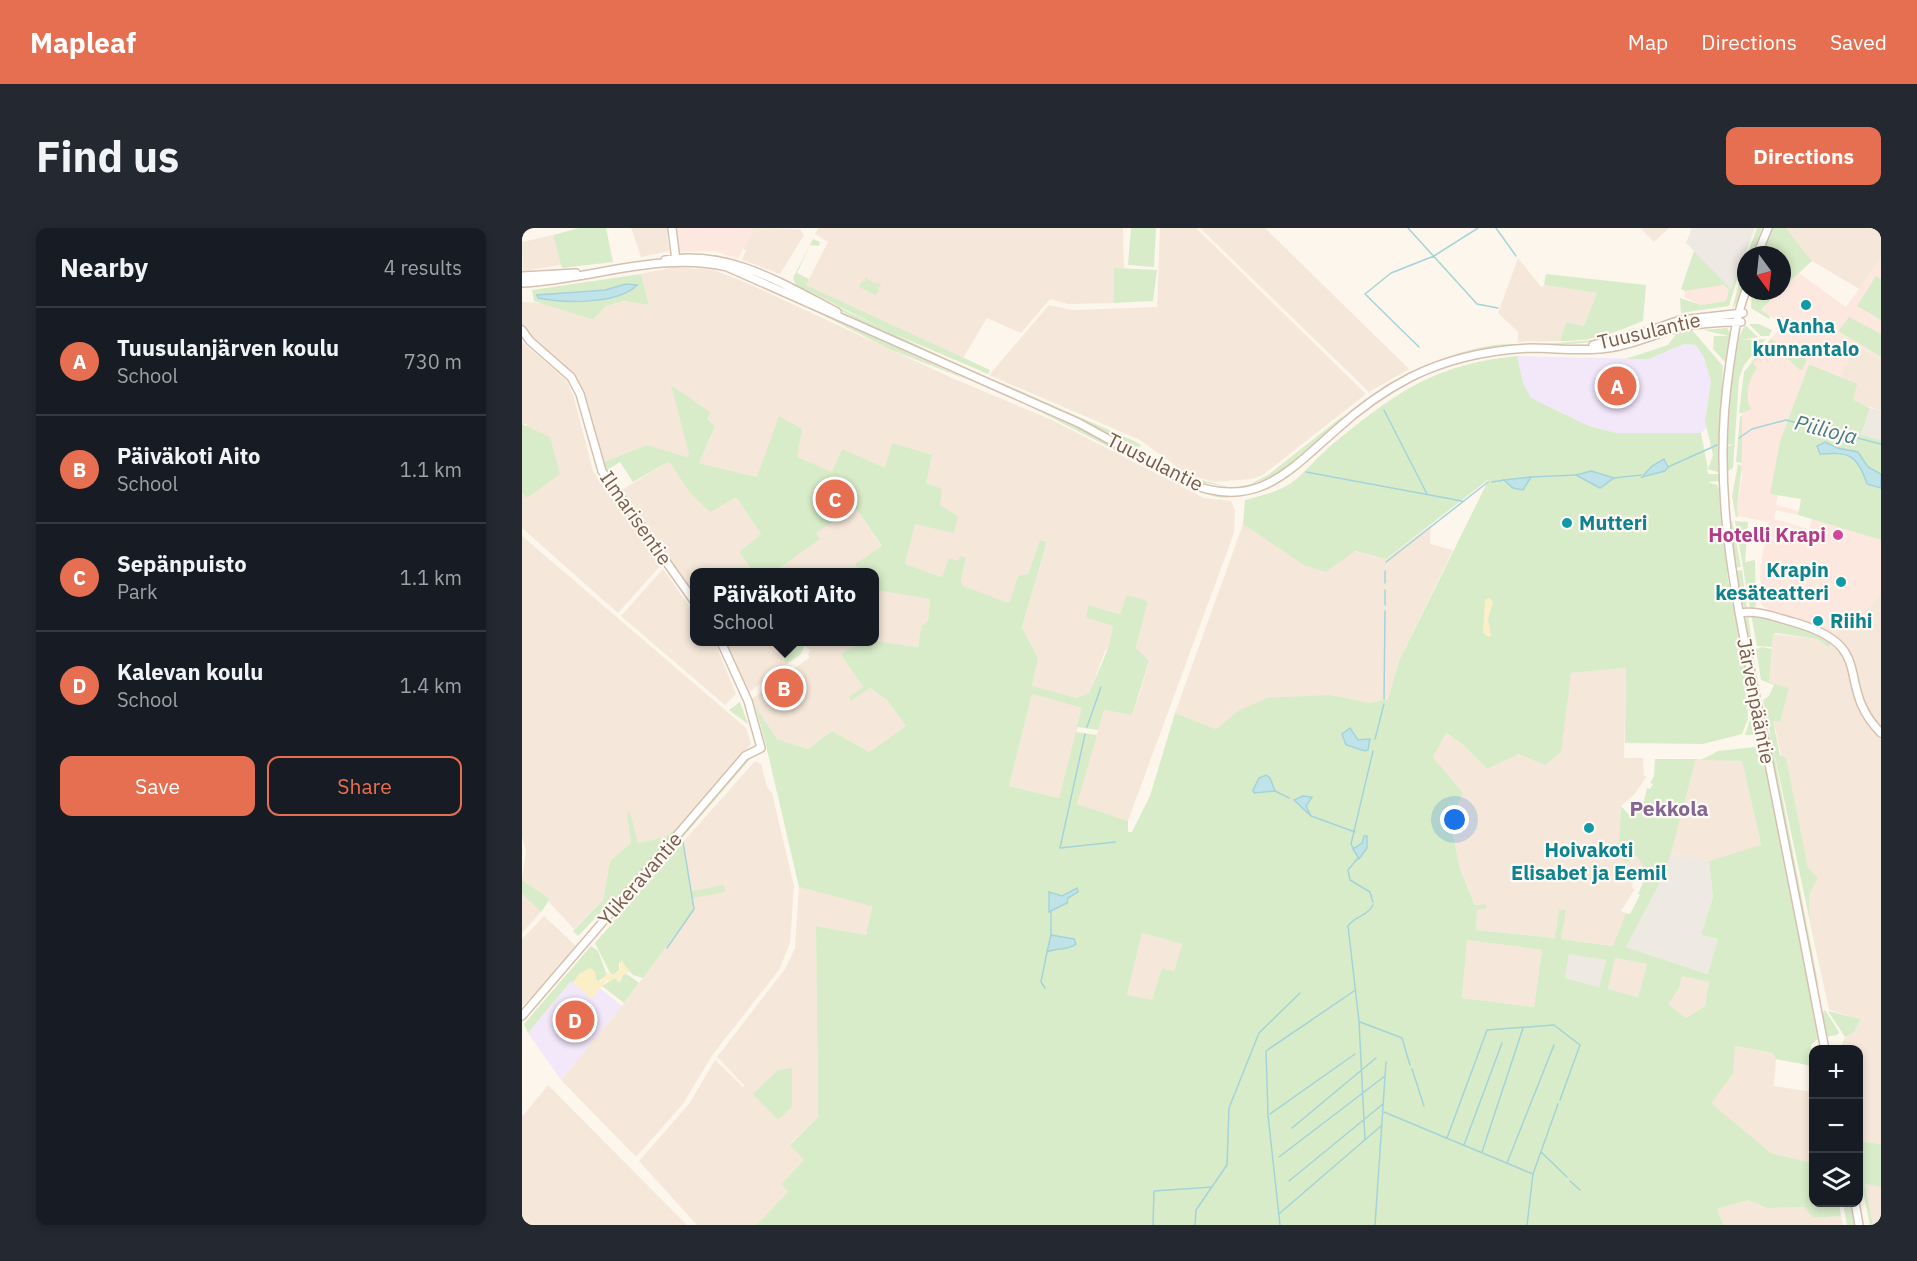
<!DOCTYPE html>
<html lang="en">
<head>
<meta charset="utf-8">
<style>
  :root { --surface:#171b24; --page:#242831; --text:#f1f3f6; --muted:#9ea1a6; --line:#363941; --accent:#e76f51 }
  body { margin:0; font-family:"IBM Plex Sans",sans-serif; background:var(--page); color:var(--text) }
  .controls { position:absolute; right:18px; bottom:18px; display:grid; overflow:hidden; border-radius:12px; box-shadow:0 3px 9px #0003 }
  .controls button { width:54px; height:54px; display:grid; place-items:center; padding:0; border:0; border-bottom:2px solid var(--line); background:var(--surface); color:var(--text); font:30px sans-serif }
  .compass { position:absolute; left:1215px; top:18px; width:54px; height:54px; border-radius:50%; background:var(--surface); box-shadow:0 3px 9px #0003; rotate:165deg }
  .you { position:absolute; left:933px; top:592px; width:21px; height:21px; margin:-15px; border:4px solid #fff; border-radius:50%; background:#1a73e8; box-shadow:0 0 0 9px #1a73e833 }
  .badge { display:grid; place-items:center; width:39px; height:39px; border-radius:50%; background:var(--accent); color:#fff; font-size:20px; font-weight:700 }
  .pin { position:absolute; translate:-50% -50%; border:3px solid #fff; box-shadow:0 2px 6px #0006 }
  .popup { position:absolute; left:168px; top:340px; width:189px; height:78px; box-sizing:border-box; display:grid; place-content:center; border-radius:12px; background:var(--surface); filter:drop-shadow(0 2px 4px #0005); font-size:20px; white-space:nowrap; color:var(--muted) }
  .popup b { font-size:22px; color:var(--text) }
  .popup::after { content:''; position:absolute; left:50%; top:100%; margin-left:-12px; border:12px solid transparent; border-top-color:var(--surface) }
  .list { margin:0; padding:0; list-style:none }
  h2 { display:flex; justify-content:space-between; align-items:center; height:78px; margin:0; padding:0 24px; font-size:26px }
  h2 small { font-size:20px; font-weight:400; color:var(--muted) }
  .list li { display:grid; grid-template-columns:39px 1fr auto; gap:18px; align-items:center; box-sizing:border-box; height:108px; padding:0 24px; border-top:2px solid var(--line) }
  .list b { display:block; font-size:22px; white-space:nowrap }
  .list p { margin:0; font-size:20px; white-space:nowrap; color:var(--muted) }
  .list em { font-size:20px; font-style:normal; color:var(--muted) }
  .actions { display:flex; gap:12px; padding:18px 24px }
  .actions a { flex:1; padding:14px 0; border:2px solid var(--accent); border-radius:12px; text-align:center; font-size:21px; color:var(--accent) }
  .actions .main { background:var(--accent); color:#fff }
  .icon { flex:none; width:33px; height:33px; fill:none; stroke:currentColor; stroke-width:2; stroke-linecap:round; stroke-linejoin:round }
  .map { position:relative; flex:none; width:1359px; height:997px; overflow:hidden; border-radius:12px }
  header { display:flex; align-items:center; gap:36px; box-sizing:border-box; height:84px; padding:0 30px; background:var(--accent); color:#fff }
  header strong { font-size:28px }
  nav { display:flex; gap:33px; margin-inline-start:auto; font-size:21px }
  .intro { display:flex; align-items:center; justify-content:space-between; box-sizing:border-box; height:144px; padding:0 36px }
  h1 { margin:0; font-size:42px }
  .button { padding:15px 27px; border-radius:12px; background:var(--accent); color:#fff; font-size:21px; font-weight:700 }
  main { display:flex; gap:36px; padding:0 36px }
  aside { flex:1; background:var(--surface); border-radius:12px; box-shadow:0 3px 9px #0003 }
  .map>svg:first-child { display:block }
</style>
</head>
<body>
<header>
<strong>Mapleaf</strong>
<nav><a>Map</a><a>Directions</a><a>Saved</a></nav>
</header>
<div class="intro"><h1>Find us</h1><a class="button">Directions</a></div>
<main>
<aside>
<h2>Nearby<small>4 results</small></h2>
<ul class="list">
<li><span class="badge">A</span><div><b>Tuusulanjärven koulu</b><p>School</p></div><em>730 m</em></li>
<li><span class="badge">B</span><div><b>Päiväkoti Aito</b><p>School</p></div><em>1.1 km</em></li>
<li><span class="badge">C</span><div><b>Sepänpuisto</b><p>Park</p></div><em>1.1 km</em></li>
<li><span class="badge">D</span><div><b>Kalevan koulu</b><p>School</p></div><em>1.4 km</em></li>
</ul>
<div class="actions"><a class="main">Save</a><a>Share</a></div>
</aside>
<div class="map">
<svg width="1359" height="997" viewBox="0 0 1359 997">
  <rect width="100%" height="100%" fill="#fdf6ec"/>
  <!-- residential -->
  <path fill="#f5e8da" d="M109 0H145L147 23 119 29Z
    M231 0 278 1 282 7 258 46 220 32 224 22 221 21Z
    M296 0H601L602 41H592V75L546 76 528 71 499 105 465 90 441 130 284 57 306 14 293 6Z
    M638 0H674L844 166 741 247 730 251 691 254 665 246 618 212 467 147 527 77 550 82 635 79Z
    M678 0H743L887 141 847 164Z
    M1118 0H1147L1132 14Z
    M1264 0H1359V32L1339 62 1290 33Z
    M31 7 40 37 1 43 0 14Z
    M996 30 1020 60 1022 57 1075 65 1062 98 1044 94 1038 113 996 114V104L976 85Z
    M153 39 192 42 227 56 430 150 530 192 682 270 709 273 713 283 712 305 606 593 554 576 582 482 610 487 618 464 627 434 614 421 626 373 618 371 599 386 566 377 564 390 591 398 590 415 583 423 568 464 555 471 510 459 516 430 500 399 525 315 518 312 506 347 496 348 487 375 441 359 439 353 444 330 437 333 420 349 383 336 393 295 433 304 404 256 359 239 310 245 274 229 276 217 235 249 177 235 193 200 186 190 150 157 167 226 165 229 125 217 79 235 50 148 12 115 0 99V74L20 75 71 92 84 78 103 73 127 77 119 46Z
    M0 114 45 153 52 170 71 243 139 337 96 385 0 300V265L6 270 5 196H0Z
    M1332 116 1359 132V183L1331 173 1318 149Z
    M144 235H148L174 270 214 269 239 306 217 324 231 344H172V368L98 263Z
    M333 279 360 319 333 336 338 344H252L297 311 293 305Z
    M721 296 864 331 909 297 908 316 931 322 877 433 866 471 848 475 809 467 717 483 694 501 653 485Z
    M0 308 224 500 229 516 162 594 143 609 116 615 109 601V615L88 633 81 672 52 701 27 674 28 671 0 652 4 622 0 609Z
    M141 341 172 385V414H192L194 417 214 466 203 477 99 388Z
    M358 363 408 371 406 393 399 398 396 419 354 413 356 390 352 389V386Z
    M1359 364V916L1337 913 1336 822 1322 821 1323 809 1332 804 1339 791 1307 782 1287 686 1286 640 1251 492 1257 494 1267 460 1247 454 1251 406 1295 411 1307 420 1313 406 1348 378Z
    M204 414H250L265 436 227 464Z
    M278 414H340L320 426 341 459 327 470 330 472 348 460 365 472 384 498 347 524 310 503 286 521 255 511 228 472 247 459 259 476 278 461 266 445 288 429 286 427 288 422Z
    M1104 440 1102 530H1121L1122 548H1125L1112 567 1099 578 1097 614 1114 627 1123 637 1122 645 1112 647 1110 660 1113 661 1099 683 1104 685 1092 718 1039 711 1043 682 1037 681 1034 710 954 702 955 681 964 677 954 678 938 641 928 593 941 565 911 529 923 505 939 515 965 541 997 526 1049 445Z
    M510 466 561 480 537 570 487 558Z
    M1174 531 1220 533 1239 618 1187 633 1149 626Z
    M233 533 239 536 245 559 250 565 272 658 268 715 257 742 191 826 161 876 114 929 39 852 100 778 172 681 171 670 201 658 169 663 161 614Z
    M277 659 350 677 344 707 294 698 296 889 268 916 282 932 259 956 266 964 234 997H175L117 933 167 876 193 832 221 859 223 858 195 829 263 741 273 720Z
    M0 666 19 684 0 705Z
    M22 688 55 719 19 761 0 778V711Z
    M620 705 660 716 652 743 640 740 630 773 605 767Z
    M945 712 1020 722 1012 779 940 770Z
    M1093 730 1125 736 1116 769 1086 761Z
    M1160 747 1187 754 1183 778 1164 790 1145 776 1157 760Z
    M1212 818 1251 825 1254 831 1252 858 1291 864V935L1249 925 1188 875 1211 846Z
    M26 857 165 997H0V889Z
    M1343 956 1359 959V997H1351Z
    M1226 972 1245 980 1283 979 1290 990 1319 988 1321 997H1202L1195 981Z"/>
  <!-- commercial -->
  <path fill="#fde8e0" d="M155 0H231L216 31 193 23 158 24Z
    M1359 30V132L1332 116 1318 149 1287 136 1258 213 1249 266H1256L1254 277 1277 283 1276 287 1254 282 1252 291 1287 301 1290 291 1359 312V364L1348 378 1313 406 1247 384 1239 376 1238 342 1246 294 1216 288 1215 277 1220 249 1219 202 1222 150 1230 132 1262 96 1239 83 1277 45 1324 79Z
    M1202 57 1207 62 1204 73 1179 77 1162 69 1163 63Z"/>
  <!-- industrial -->
  <path fill="#efe9e4" d="M1170 0H1233L1209 61 1164 15Z
    M1348 180 1359 183V212L1339 208Z
    M1149 626 1187 633 1191 669 1179 707 1196 711 1187 746 1104 719 1139 653Z
    M1047 725 1084 732 1077 759 1043 750Z"/>
  <!-- education -->
  <path fill="#f3e8fa" d="M1162 116 1174 117 1182 130 1189 153 1183 193 1185 200 1179 205H1094L1067 198 1009 170 1001 155 995 128 1127 131Z
    M266 445 278 461 258 476 247 459Z
    M57 743 100 778 39 852 6 805Z"/>
  <!-- green -->
  <path fill="#d8ecc9" fill-rule="evenodd" d="M57 0H84L91 34 40 40 31 7Z
    M609 0H634L632 39 606 37Z
    M1235 0H1240L1230 27H1225Z
    M1248 0H1264L1290 33 1260 61V27H1239Z
    M291 11 298 14 297 18 288 17 275 45 287 51 284 57 468 142 466 146 370 105 274 57 271 50Z
    M1224 21 1207 78 1159 85 1158 70 1179 77 1204 73 1207 62 1202 57 1163 63 1159 61 1172 23 1209 61Z
    M1224 30C1224 45 1221 70 1210 81Z
    M592 40 635 42 631 73 592 75Z
    M119 46 127 77 102 73 84 78 71 92 12 73 10 62ZM72 62 109 63C79 73 46 78 16 67Z
    M1024 46 1124 57 1121 93C1088 106 1074 113 1038 113L1044 94 1062 98 1075 65 1022 57Z
    M1354 48 1359 51V92L1335 78Z
    M343 49 351 55 359 56 358 59 354 58 357 62 354 67 337 59 340 53 343 54Z
    M274 59 437 137 357 103Z
    M1230 63H1258L1239 82 1248 88 1247 91 1229 80Z
    M285 79 446 152 367 121Z
    M1327 89 1359 106V129L1316 103Z
    M1227 96H1237L1250 102 1247 108H1239Z
    M1223 97 1236 109 1219 112 1244 111 1222 137 1217 151 1211 240 1204 244V220L1211 216 1204 217C1206 187 1207 122 1223 97Z
    M1112 100 1117 104C1081 114 1048 118 1011 117L1084 111Z
    M1205 100 1208 104 1203 134 1191 121 1192 108H1207L1181 102Z
    M1170 102 1201 138 1196 244 1185 241 1186 246H1197V253L1186 254 1195 257 1197 261 1206 352 1230 471 1225 475 1226 491 1220 506 1181 516 1103 515 1104 440 1049 445 1039 524 1023 537 997 526 965 541 939 515 924 505 911 529 941 565 928 593 938 641 953 677 964 676 965 680 955 682 954 702 1033 710 1037 681 1044 682 1039 711 1091 718 1104 685 1108 686 1118 667 1116 666C1123 651 1127 643 1114 627L1104 635 1091 619 1097 614 1099 578 1106 586 1122 573 1125 560 1128 561 1131 556 1128 555 1132 548 1133 531H1174L1149 626 1139 653 1104 719 1186 746 1196 711 1179 707 1191 669 1187 633 1239 617 1220 533 1179 532 1196 523 1233 519 1245 545 1297 810 1289 817 1291 838 1254 831 1251 825 1213 818 1211 846 1189 875 1249 925 1291 935 1292 974 1317 975 1319 988 1290 990 1283 979 1245 980 1226 972 1195 981 1202 997H234L266 964 259 956 282 932 268 917 296 889 294 698 344 707 350 678 277 659 243 513 233 478 255 511 286 521 310 503 347 524 384 498 365 472 348 460 329 473 327 469 341 459 319 426 340 414H352V389L356 390 354 413 396 419 399 398 406 393 408 371 358 363 352 386V344H338L333 336 360 318 333 279 294 305 298 311 252 344H231L217 324 239 306 214 269 188 284 169 266 148 235H144L111 254 98 234 84 243 79 235 125 217 165 229 167 226 149 157 188 184 186 191 193 199 177 235 235 249 257 188 280 201 275 229 310 244 320 221 363 240 370 215 410 227 404 255 420 261 418 277 436 288 432 305 393 296 383 336 420 349 427 330 436 333 438 328 444 330 439 353 441 358 487 375 496 348 506 346 518 312 525 314 500 399 516 430 510 458 555 470 568 464C576 442 589 420 591 398L564 390 566 377 598 386 605 367 626 373 614 420 627 433 610 487 582 482 576 502 555 499 560 480 510 466 487 558 537 570 554 504 575 507 555 576 606 593V604H610L628 568 653 485 694 501 716 483 745 470 809 467 848 475 866 471 877 433 967 251 864 331 833 323 804 344 782 337 721 296 723 272C739 268 760 263 773 252 785 242 795 230 806 220 871 167 908 137 995 128L1001 155 1009 170 1067 198 1094 205H1179L1186 241 1191 227 1183 193 1189 153 1182 130 1174 117 1162 116 1127 131H1103L1146 117 1154 106ZM620 705 660 716 652 743 640 740 630 772 605 767ZM945 712 1020 722 1012 779 940 770ZM1047 726 1084 732 1077 759 1043 750ZM1093 730 1125 736 1116 769 1086 761ZM1160 748 1187 754 1183 778 1164 790 1146 776 1157 760Z
    M1249 111 1285 132 1280 142 1277 141 1250 117 1231 135 1235 140C1227 149 1221 174 1230 181L1217 186 1222 144Z
    M1003 117 936 127 911 135 857 161C897 139 958 110 1003 117Z
    M1287 136 1335 156 1331 172 1348 180 1339 207 1359 212V312L1276 287 1279 271 1248 266 1258 213Z
    M476 153 612 213 619 217 617 220 602 215Z
    M493 171C567 187 632 261 706 267V270L694 269 671 262Z
    M822 187C800 218 765 246 728 256L746 247Z
    M1220 187V235L1214 234 1218 189Z
    M0 196 28 209 38 246 5 270 0 265Z
    M635 229 665 248 706 259 671 253 635 234Z
    M1216 236 1220 238 1215 277 1216 288 1214 290 1210 268Z
    M1210 293 1219 339H1218L1214 340 1209 324 1207 294Z
    M1213 293 1226 294 1223 334 1233 332 1234 377 1231 381 1228 380Z
    M1220 342 1225 381C1215 374 1215 355 1214 343Z
    M1229 386 1252 394 1257 393 1311 410 1307 420 1295 411 1254 405 1251 406 1250 419 1235 418Z
    M1226 387 1237 467 1222 393Z
    M250 414H278L282 419 279 426 265 436Z
    M1240 419 1250 421 1247 454 1267 460 1258 494 1251 493 1258 527 1264 530 1286 640 1296 650 1287 666V686L1306 779 1241 472 1247 468 1252 457 1239 452 1234 421Z
    M218 474 226 496 207 482Z
    M1231 475 1236 505 1233 511 1231 507H1223L1228 492 1227 476Z
    M1242 493 1249 510 1297 760 1292 747Z
    M226 530 228 531 95 686 97 680Z
    M108 584 116 615 143 609 162 594 89 682 80 683 56 708 51 703 81 672 88 633 109 615 105 585Z
    M161 614 169 663 202 657 203 664 171 670 172 681 121 750 111 747 97 734V742L91 747 88 745 73 715Z
    M0 652 28 671 19 684 0 666Z
    M69 718 76 723 85 747 75 754 72 743 57 746 51 755 49 753 6 805 2 796Z
    M105 746 117 755 102 775 80 758 92 750 98 754 101 747Z
    M1303 782 1317 804 1315 807 1304 809 1299 786Z
    M1306 783 1339 791 1332 804 1323 809 1322 821H1319L1323 809Z
    M270 840V879L256 892 231 866 256 842Z
    M1337 913 1359 916V959L1343 956 1351 997H1348L1337 945 1340 944 1337 942Z
    M1321 975H1329L1334 997H1325Z"/>
  <!-- sand -->
  <path fill="#fcefc7" d="M968 370 971 374 966 391 969 408 966 409 961 405 963 372Z
    M99 732 108 744 101 747 97 754 92 750 88 754 85 752 70 770 51 755 57 746 68 740 73 744 74 753H79L85 745 91 747 97 742Z"/>
  <!-- water -->
  <path fill="#bfe3e8" stroke="#a5d3da" stroke-width="1.5" d="M104 56 115 57C96 77 41 75 16 70L15 67 83 62Z
    M1303 214 1316 220 1336 224 1346 239 1359 246V260L1345 256C1335 226 1327 224 1298 226L1295 218Z
    M1142 231 1146 239 1143 243 1120 249 1130 238Z
    M1069 243 1092 250 1078 260 1054 247Z
    M1009 249 1001 262 991 260 982 252Z
    M828 500 836 512 848 511 846 522 843 523 824 517 820 506Z
    M744 547 748 550 753 563 732 565 731 562 737 550Z
    M781 568 790 569 784 578 789 588 772 572Z
    M842 608H845V620L837 631 831 621 840 615Z
    M555 660 556 664 546 670 545 675 527 684V664L540 668Z
    M529 707 552 711 554 716C547 723 534 719 525 724Z"/>
  <g fill="none" stroke-linecap="round" stroke-linejoin="round">
    <!-- stream -->
    <path stroke="#a5d3da" stroke-width="1.5" d="M886 0 955 76 976 80
      M974 0 994 28
      M897 119 843 66 869 45 912 28 956 0
      M862 182 905 266
      M1217 210 1230 201 1264 192 1359 216
      M1146 239 1195 217
      M784 244 940 273
      M1009 249 1054 247
      M1092 250 1119 247
      M970 254 982 252
      M864 334 966 254
      M863 355V343
      M863 377V362
      M862 471 863 383
      M565 499 579 459
      M563 506 538 620 593 614
      M853 511 862 476
      M753 563 767 570
      M789 588 833 604
      M831 620 829 616 851 523
      M836 630 826 642 828 652 848 664 851 674
      M529 683V707
      M145 720 172 681 161 614
      M523 760 519 754 525 724
      M838 794 880 810 888 837
      M890 841 902 878
      M862 884 1011 946
      M748 886 833 826
      M770 900 854 830
      M925 910 965 802 1032 797 1058 817 1038 872
      M843 912 837 793 826 698C833 688 846 688 851 677
      M942 917 980 815
      M960 924 1001 800
      M1019 924 1045 949
      M757 929 863 848
      M985 935 1032 817
      M767 953 861 876
      M1048 953 1058 962
      M758 985 859 898
      M631 997 632 963 690 959
      M673 997 674 982 705 937 707 880 737 805 778 765
      M758 997 746 887 744 823 832 763
      M853 997 864 834
      M1005 997 1011 946 1036 876"/>
    <!-- secondary casing -->
    <g stroke="#d6c0b0" stroke-width="10">
      <path id="secondary" d="M150 0 154 32
        M1235 27 1246 0
        M143 32C207 21 261 56 315 84
        M0 48 54 45
        M0 55C68 52 137 23 205 39L557 195 664 254C734 284 767 243 815 201 838 180 862 163 889 149 925 131 968 122 1008 120 1034 120 1060 124 1086 120 1110 117 1132 106 1156 100 1177 95 1197 94 1219 94
        M1224 62C1214 89 1211 114 1207 142 1188 272 1217 383 1242 510 1263 613 1283 718 1303 822
        M0 102 8 113 49 149 58 166 80 243 172 373
        M1071 117 1112 108 1158 92 1221 85
        M1217 385C1237 382 1252 389 1271 394 1359 419 1310 455 1359 505
        M199 414 226 473 239 520
        M0 788 223 528 239 520
        M1333 974 1337 997"/>
    </g>
    <!-- secondary -->
    <use href="#secondary" stroke="#fff" stroke-width="7"/>
  </g>
  <!-- markers -->
  <g fill="#0f9aa8" stroke="#fffaf3" stroke-width="2">
    <circle cx="1284" cy="77" r="6"/>
    <circle cx="1045" cy="295" r="6"/>
    <circle cx="1319" cy="354" r="6"/>
    <circle cx="1296" cy="393" r="6"/>
    <circle cx="1067" cy="600" r="6"/>
  </g>
  <circle fill="#d1479c" stroke="#fffaf3" stroke-width="2" cx="1316" cy="307" r="6"/>
  <g text-anchor="middle" stroke-width="4.5" stroke-linejoin="round" paint-order="stroke">
    <!-- culture labels -->
    <g font-size="20" font-weight="bold" fill="#0d838f" stroke="#fffaf3">
      <text x="1284" y="105">Vanha<tspan x="1284" dy="23">kunnantalo</tspan></text>
      <text x="1057" y="302" text-anchor="start">Mutteri</text>
      <text x="1307" y="349" text-anchor="end">Krapin<tspan x="1307" dy="23">kesäteatteri</tspan></text>
      <text x="1308" y="400" text-anchor="start">Riihi</text>
      <text x="1067" y="629">Hoivakoti<tspan x="1067" dy="23">Elisabet ja Eemil</tspan></text>
    </g>
    <!-- street labels -->
    <g font-size="20" fill="#7a5c4d" stroke="#fffaf3">
      <text transform="translate(1127 103) rotate(-13)" y="7">Tuusulantie</text>
      <text transform="translate(633 234) rotate(27)" y="7">Tuusulantie</text>
      <text transform="translate(114 290) rotate(55)" y="7">Ilmarisentie</text>
      <text transform="translate(1234 473) rotate(79)" y="7">Järvenpääntie</text>
      <text transform="translate(118 651) rotate(-49)" y="7">Ylikeravantie</text>
    </g>
    <!-- hotel labels -->
    <g font-size="20" font-weight="bold" fill="#b23c85" stroke="#fffaf3" text-anchor="end">
      <text x="1304" y="314">Hotelli Krapi</text>
    </g>
    <!-- water labels -->
    <g font-size="21" font-style="italic" fill="#437c86" stroke="#fffaf3">
      <text transform="translate(1304 202) rotate(14)" y="7">Piilioja</text>
    </g>
    <!-- neighbourhood labels -->
    <g font-size="21" font-weight="bold" fill="#846695" stroke="#fffaf3">
      <text x="1147" y="588">Pekkola</text>
    </g>
  </g>
</svg>
<div class="controls">
<button>+</button>
<button>−</button>
<button><svg class="icon" aria-label="layers" viewBox="0 0 24 24"><path d="M12 4l9 5-9 5-9-5zM3 14l9 5 9-5"/></svg></button>
</div>
<svg class="compass" viewBox="-18 -18 36 36"><path d="M0-13l5 13h-10z" fill="#e53935"/><path d="M0 13l5-13h-10z" fill="#9ea1a6"/></svg>
<div class="you"></div>
<div class="pin badge" style="left:1095px;top:158px">A</div>
<div class="pin badge" style="left:262px;top:460px">B</div>
<div class="popup"><b>Päiväkoti Aito</b>School</div>
<div class="pin badge" style="left:313px;top:271px">C</div>
<div class="pin badge" style="left:53px;top:792px">D</div>
</div>
</main>
</body>
</html>
